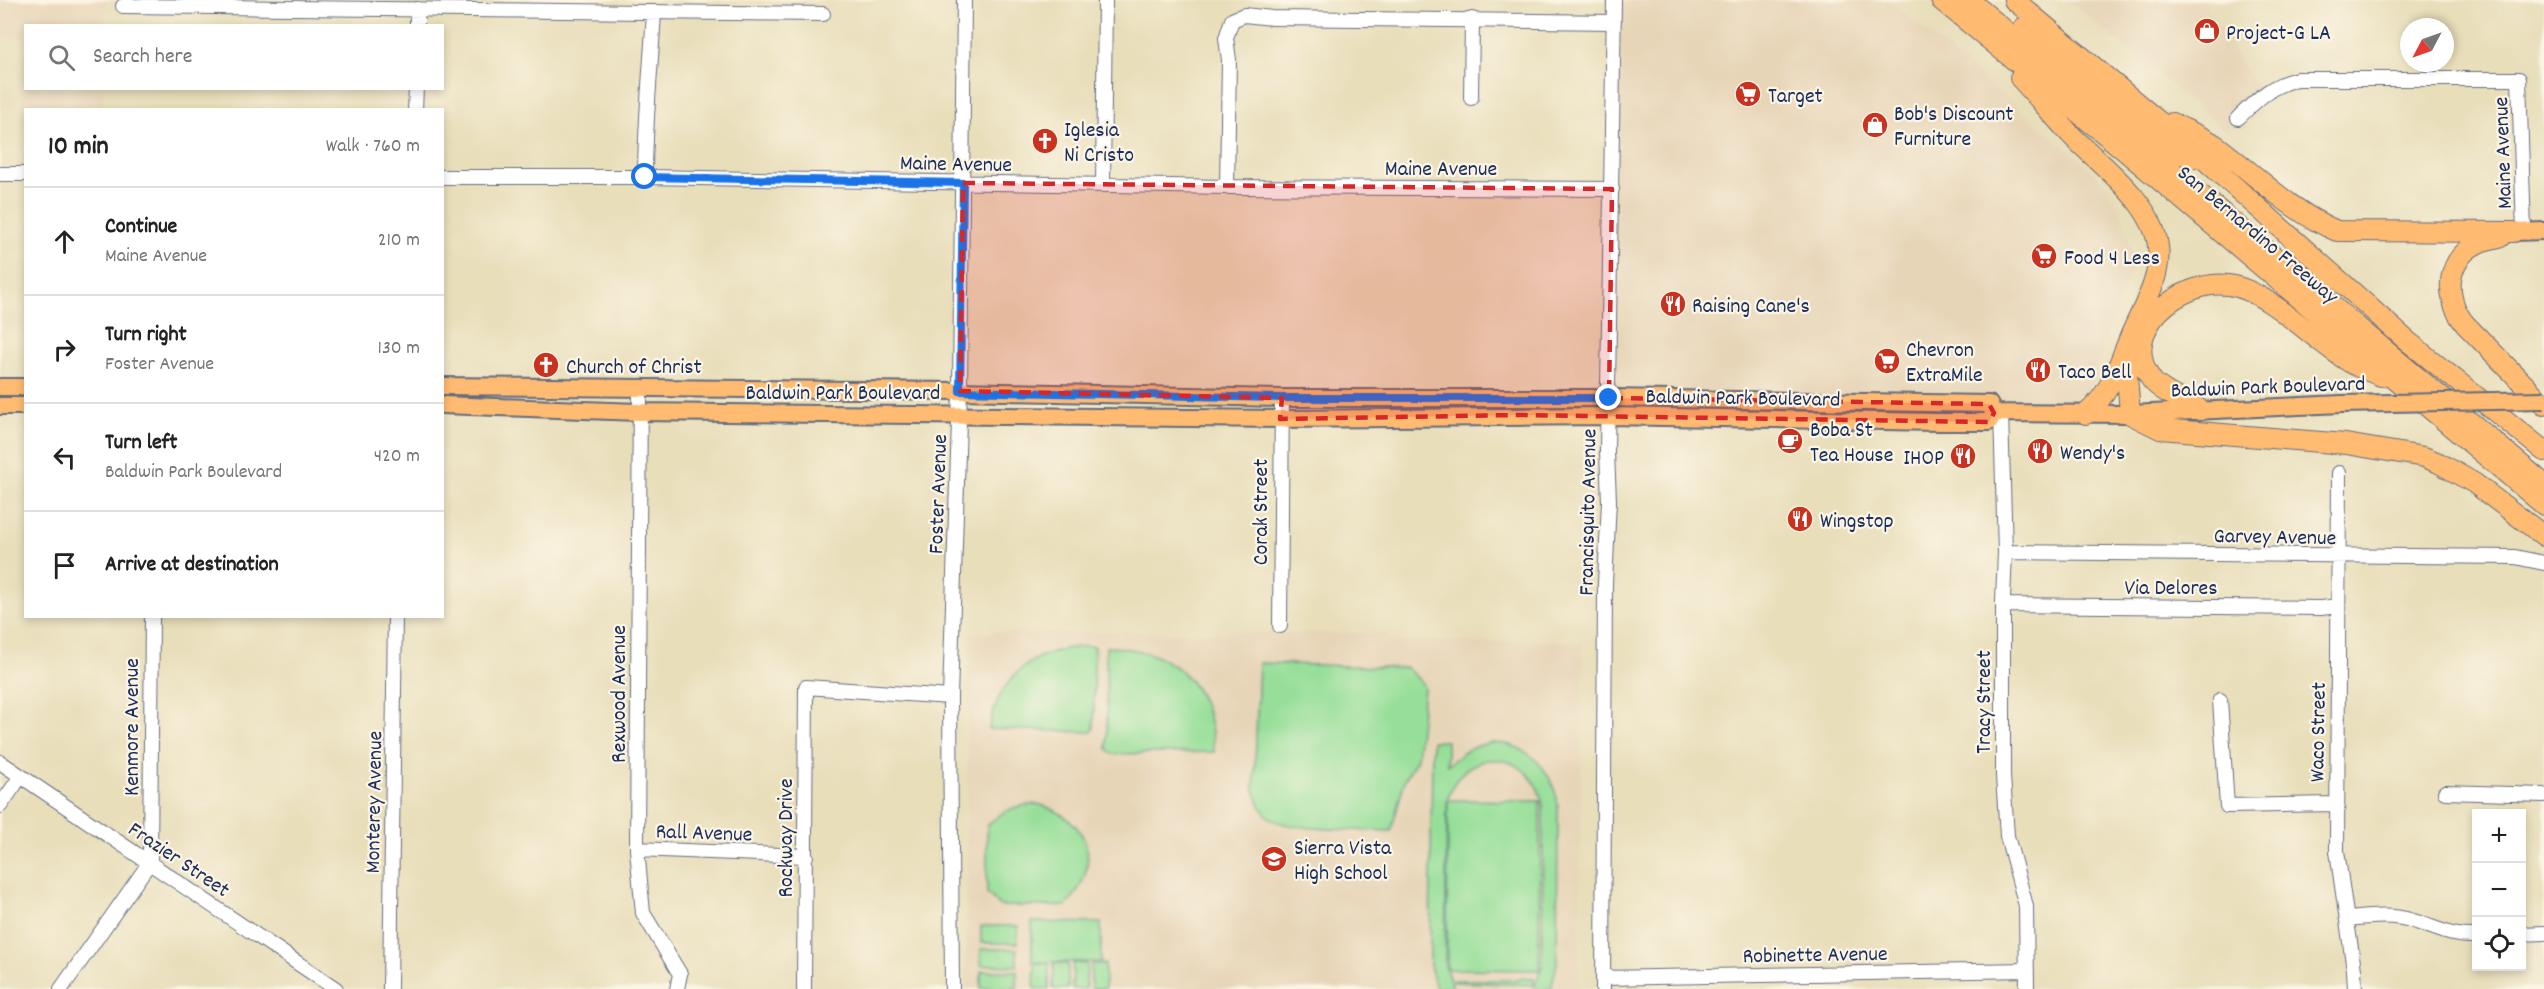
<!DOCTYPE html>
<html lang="en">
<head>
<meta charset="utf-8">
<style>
  :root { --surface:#fff; --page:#f2f2f2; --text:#222; --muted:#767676; --line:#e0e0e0 }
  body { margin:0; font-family:Dekko,sans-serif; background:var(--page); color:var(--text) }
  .controls { position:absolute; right:18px; bottom:18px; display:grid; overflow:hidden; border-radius:0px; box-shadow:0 3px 9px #0003 }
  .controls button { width:54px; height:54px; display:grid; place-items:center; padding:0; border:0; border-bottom:2px solid var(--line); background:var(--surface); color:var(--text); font:30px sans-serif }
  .compass { position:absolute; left:2400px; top:18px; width:54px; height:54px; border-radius:50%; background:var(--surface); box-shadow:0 3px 9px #0003; rotate:229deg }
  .stop { position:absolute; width:18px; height:18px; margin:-14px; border:4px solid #1a73e8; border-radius:50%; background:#fff }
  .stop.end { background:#1a73e8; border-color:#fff; box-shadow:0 2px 6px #0008 }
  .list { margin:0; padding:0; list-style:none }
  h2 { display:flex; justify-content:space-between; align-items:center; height:78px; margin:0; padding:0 24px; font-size:26px }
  h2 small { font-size:20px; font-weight:400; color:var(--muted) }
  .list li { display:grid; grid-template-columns:39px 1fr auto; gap:18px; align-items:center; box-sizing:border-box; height:108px; padding:0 24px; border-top:2px solid var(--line) }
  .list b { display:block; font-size:22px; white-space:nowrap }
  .list p { margin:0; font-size:20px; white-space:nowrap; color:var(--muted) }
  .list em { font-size:20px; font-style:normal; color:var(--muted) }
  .icon { flex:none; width:33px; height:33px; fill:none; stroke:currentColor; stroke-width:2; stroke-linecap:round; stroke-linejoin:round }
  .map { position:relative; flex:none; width:2544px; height:989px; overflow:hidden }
  .search { position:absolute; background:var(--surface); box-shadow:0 3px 9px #0003; left:24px; top:24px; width:420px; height:66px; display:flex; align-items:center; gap:15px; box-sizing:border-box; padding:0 21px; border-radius:0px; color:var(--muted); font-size:22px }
  .panel { position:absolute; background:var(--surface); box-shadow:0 3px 9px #0003; left:24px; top:108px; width:420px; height:510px; border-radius:0px }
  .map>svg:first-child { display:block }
</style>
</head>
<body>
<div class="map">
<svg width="2544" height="989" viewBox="0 0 2544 989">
  <rect width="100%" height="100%" fill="#fcf5e5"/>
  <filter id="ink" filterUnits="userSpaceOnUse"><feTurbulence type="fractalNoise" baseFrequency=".0167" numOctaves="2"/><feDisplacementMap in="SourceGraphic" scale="12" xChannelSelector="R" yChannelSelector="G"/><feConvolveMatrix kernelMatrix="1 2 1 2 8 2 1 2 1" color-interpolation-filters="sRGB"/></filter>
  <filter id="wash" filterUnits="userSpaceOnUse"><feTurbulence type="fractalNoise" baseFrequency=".008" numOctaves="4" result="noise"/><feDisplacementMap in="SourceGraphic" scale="24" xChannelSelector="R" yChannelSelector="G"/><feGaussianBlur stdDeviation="1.35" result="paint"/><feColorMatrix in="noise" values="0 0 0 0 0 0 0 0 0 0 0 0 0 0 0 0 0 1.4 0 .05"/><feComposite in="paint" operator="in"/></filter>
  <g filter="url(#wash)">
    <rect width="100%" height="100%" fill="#e8deba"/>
    <!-- built -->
    <path fill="#e7d5b8" d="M0 0H106L105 25 26 26V88L104 89V109L26 110 25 166H21L23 38H0Z
      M1614 0H1889L2084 163 2106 185 2120 208 2134 260 2083 404 1826 420 1608 416Z
      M2068 0H2203L2262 94 2226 131Z
      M968 632 1388 633V641L1583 642 1579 989H966Z"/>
    <!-- green -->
    <path fill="#97df99" stroke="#59877c" stroke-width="1.5" d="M1094 646V728L1091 732 989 729C1000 672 1037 647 1094 646Z
      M1106 647C1174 648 1211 684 1214 752L1112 754 1107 749Z
      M1259 663 1407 668 1421 682 1424 688 1417 759 1405 779 1391 831C1366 830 1286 831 1270 818 1261 811 1258 800 1254 790Z
      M1432 741H1447V765C1455 760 1461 753 1470 749 1514 729 1552 763 1558 805L1557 963 1551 989H1534L1542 966 1543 806C1533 747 1460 743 1447 802L1445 966 1453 989 1436 988 1430 965Z
      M1448 800 1540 801 1539 970 1447 969Z
      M1038 804C1092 820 1103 865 1066 906H1000L987 893V826C1003 810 1016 805 1038 804Z
      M1032 922 1101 923V962H1032Z
      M981 926H1018L1017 943H981Z
      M981 949H1017V966L981 965Z
      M1035 963H1049V989H1034Z
      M1054 963 1068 964V989H1053Z
      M1073 963 1087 964 1086 989H1072Z
      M1091 964H1105V989H1091Z
      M981 971H1017V988H981Z
      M1521 978H1534V985L1453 982V980H1520Z"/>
  </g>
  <g filter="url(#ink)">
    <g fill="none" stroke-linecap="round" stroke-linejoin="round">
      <!-- minor casing -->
      <g stroke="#636c7e" stroke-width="16">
        <path id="minor" d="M123 6 823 14
          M417 26V9
          M1471 98 1472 19
          M415 110 416 88
          M2238 118C2258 99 2269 86 2297 79H2519L2524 232
          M0 174H26
          M442 177H645L1227 187 1612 189
          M645 177C645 121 651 67 654 12
          M1103 185 1105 0
          M1227 187 1229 60 1226 38 1232 20 1244 15 1272 18 1614 22
          M640 388 637 849 643 913 680 974 677 989
          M2001 413 2005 552 2003 601V776L2007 836 2026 906 2027 989
          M2339 473 2337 851 2354 970 2355 989
          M2005 552 2515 557 2544 563
          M2003 605 2321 608 2338 606
          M1280 626 1282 398
          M2220 700 2227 806 2336 804
          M0 762 336 989
          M2445 792 2544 795
          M0 806 21 776
          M637 849 806 856
          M2348 919C2370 917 2391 914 2413 921 2438 928 2449 937 2476 936
          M2522 934 2544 933
          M1603 978 2027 970
          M61 989 150 862 152 616
          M390 989 395 616
          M804 989 806 687 950 697
          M952 989 950 697 960 391 964 0
          M1603 989 1605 583 1609 501 1607 452 1614 0"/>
      </g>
      <!-- major casing -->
      <g stroke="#636c7e" stroke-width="20">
        <path id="major" d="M2514 232 2544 231
          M442 386 960 391 1282 398H1609L1989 404 1994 413
          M0 387H26
          M442 405 639 412 1280 419 1608 416 1939 422H1989L1994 413
          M0 406H26
          M1994 413 2130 414 2341 404"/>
      </g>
      <!-- highway casing -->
      <g stroke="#636c7e" stroke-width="22">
        <path id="highway" d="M1941 0 2124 150 2544 505
          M1969 0 2544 484
          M2014 0 2206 161 2405 339 2544 451
          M2023 28 2169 150 2194 158
          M2020 78C2038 97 2054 117 2072 136 2101 165 2153 203 2158 246 2162 276 2144 305 2132 332 2119 362 2112 393 2086 414
          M2172 123C2186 130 2204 137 2217 146 2256 175 2291 212 2337 231L2514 232
          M2502 236C2496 238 2489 239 2483 241 2446 255 2442 296 2465 324L2544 405
          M2125 350 2130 414 2160 429 2346 444 2424 457 2439 463 2474 483 2544 536
          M2201 410C2187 402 2160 392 2151 379 2117 330 2181 279 2228 285 2267 289 2316 343 2351 363 2360 368 2371 372 2381 376"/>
      </g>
      <!-- minor -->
      <use href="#minor" stroke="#fff" stroke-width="14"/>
      <!-- major -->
      <use href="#major" stroke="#ffbb71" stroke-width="16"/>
      <!-- highway -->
      <use href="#highway" stroke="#ffbb71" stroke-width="20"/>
      <!-- major-bridge casing -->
      <g stroke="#636c7e" stroke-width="20" stroke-linecap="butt">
        <path id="major-bridge" d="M2341 404 2544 400"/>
      </g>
      <!-- major-bridge -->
      <use href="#major-bridge" stroke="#ffbb71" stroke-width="16"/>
    </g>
  </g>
  <g fill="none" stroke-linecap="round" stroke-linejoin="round" filter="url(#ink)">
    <!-- route -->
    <path stroke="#1a73e8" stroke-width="8" d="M645 177 963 183 960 391 1282 398H1609"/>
  </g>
  <!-- marked area -->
  <path fill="#d62828" fill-opacity="0.2" stroke="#d62828" stroke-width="4.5" stroke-dasharray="12 8" stroke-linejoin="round" d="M963 183 1612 189 1609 398 1989 404 1994 413 1989 422 1518 415 1280 419 1282 398 960 391Z"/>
  <!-- icons -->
  <defs>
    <g id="shop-disc" transform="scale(1.35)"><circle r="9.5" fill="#c8321e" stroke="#fcf5e5"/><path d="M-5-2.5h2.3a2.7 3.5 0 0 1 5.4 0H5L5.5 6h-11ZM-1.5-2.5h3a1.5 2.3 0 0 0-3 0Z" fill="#fff"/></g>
    <g id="supermarket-disc" transform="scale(1.35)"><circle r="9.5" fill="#c8321e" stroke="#fcf5e5"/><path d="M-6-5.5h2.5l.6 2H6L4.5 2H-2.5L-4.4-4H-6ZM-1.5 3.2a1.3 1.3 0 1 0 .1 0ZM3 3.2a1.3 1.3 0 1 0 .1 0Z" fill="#fff"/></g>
    <g id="church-disc" transform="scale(1.35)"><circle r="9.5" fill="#c8321e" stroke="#fcf5e5"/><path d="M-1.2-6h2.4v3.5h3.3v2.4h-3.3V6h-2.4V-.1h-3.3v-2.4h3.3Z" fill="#fff"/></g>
    <g id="restaurant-disc" transform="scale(1.35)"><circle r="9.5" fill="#c8321e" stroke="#fcf5e5"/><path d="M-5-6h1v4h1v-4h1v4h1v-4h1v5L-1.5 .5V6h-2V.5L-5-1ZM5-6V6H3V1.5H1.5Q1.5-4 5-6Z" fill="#fff"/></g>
    <g id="cafe-disc" transform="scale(1.35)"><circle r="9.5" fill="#c8321e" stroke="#fcf5e5"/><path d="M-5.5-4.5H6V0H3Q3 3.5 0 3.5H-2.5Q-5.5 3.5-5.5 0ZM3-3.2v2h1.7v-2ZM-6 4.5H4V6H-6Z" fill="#fff"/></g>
    <g id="school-disc" transform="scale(1.35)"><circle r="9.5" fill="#c8321e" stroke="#fcf5e5"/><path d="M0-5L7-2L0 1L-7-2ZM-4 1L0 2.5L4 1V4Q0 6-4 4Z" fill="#fff"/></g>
  </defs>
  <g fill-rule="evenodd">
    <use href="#shop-disc" x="2207" y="31"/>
    <use href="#supermarket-disc" x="1748" y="94"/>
    <use href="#shop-disc" x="1875" y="125"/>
    <use href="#church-disc" x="1045" y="141"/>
    <use href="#supermarket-disc" x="2044" y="256"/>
    <use href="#restaurant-disc" x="1673" y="304"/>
    <use href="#supermarket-disc" x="1887" y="361"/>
    <use href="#church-disc" x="546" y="365"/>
    <use href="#restaurant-disc" x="2038" y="370"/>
    <use href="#cafe-disc" x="1790" y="441"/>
    <use href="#restaurant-disc" x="2040" y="451"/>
    <use href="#restaurant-disc" x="1963" y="456"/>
    <use href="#restaurant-disc" x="1800" y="519"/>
    <use href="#school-disc" x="1274" y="859"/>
  </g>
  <g text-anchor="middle" stroke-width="4.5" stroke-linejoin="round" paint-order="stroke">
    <!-- poi labels -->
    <g font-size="22" fill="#1b2f5e" stroke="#fcf5e5" text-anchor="start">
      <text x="2226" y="39">Project-G LA</text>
      <text x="1768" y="102">Target</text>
      <text x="1894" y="120">Bob's Discount<tspan x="1894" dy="25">Furniture</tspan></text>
      <text x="1064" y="136">Iglesia<tspan x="1064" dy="25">Ni Cristo</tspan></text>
      <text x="2064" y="264">Food 4 Less</text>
      <text x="1692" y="312">Raising Cane's</text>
      <text x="1906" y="356">Chevron<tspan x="1906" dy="25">ExtraMile</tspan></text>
      <text x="566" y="373">Church of Christ</text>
      <text x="2058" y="378">Taco Bell</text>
      <text x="1810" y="436">Boba St<tspan x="1810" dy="25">Tea House</tspan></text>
      <text x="2060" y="459">Wendy's</text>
      <text x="1944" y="464" text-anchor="end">IHOP</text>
      <text x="1820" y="527">Wingstop</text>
      <text x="1294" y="854">Sierra Vista<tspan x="1294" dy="25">High School</tspan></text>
    </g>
    <!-- street labels -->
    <g font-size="22" fill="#1b2f5e" stroke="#fcf5e5">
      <text transform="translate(2501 153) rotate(-92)" y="8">Maine Avenue</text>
      <text transform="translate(956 162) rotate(1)" y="8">Maine Avenue</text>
      <text x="1441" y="175">Maine Avenue</text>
      <text transform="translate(2259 233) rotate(40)" y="8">San Bernardino Freeway</text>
      <text transform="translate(2268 385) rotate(-2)" y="8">Baldwin Park Boulevard</text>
      <text x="843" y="399">Baldwin Park Boulevard</text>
      <text transform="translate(1743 396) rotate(1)" y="8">Baldwin Park Boulevard</text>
      <text transform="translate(936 494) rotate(-88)" y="8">Foster Avenue</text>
      <text transform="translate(1259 512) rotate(-90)" y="8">Corak Street</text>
      <text transform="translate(1586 512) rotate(-89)" y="8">Francisquito Avenue</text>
      <text transform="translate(2275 535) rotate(1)" y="8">Garvey Avenue</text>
      <text x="2171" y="594">Via Delores</text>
      <text transform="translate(617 694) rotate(-90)" y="8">Rexwood Avenue</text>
      <text transform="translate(1982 702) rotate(-90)" y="8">Tracy Street</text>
      <text transform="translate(130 727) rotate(-90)" y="8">Kenmore Avenue</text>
      <text transform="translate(2316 732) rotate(-89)" y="8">Waco Street</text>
      <text transform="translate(372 802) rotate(-89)" y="8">Monterey Avenue</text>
      <text transform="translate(704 831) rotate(2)" y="8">Rall Avenue</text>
      <text transform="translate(784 838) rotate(-90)" y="8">Rockway Drive</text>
      <text transform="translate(180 858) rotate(34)" y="8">Frazier Street</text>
      <text transform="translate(1815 953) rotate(-1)" y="8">Robinette Avenue</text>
    </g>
  </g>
</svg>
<div class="controls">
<button>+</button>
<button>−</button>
<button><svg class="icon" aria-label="locate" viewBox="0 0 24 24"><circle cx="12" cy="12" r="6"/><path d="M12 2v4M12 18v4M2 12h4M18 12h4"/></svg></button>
</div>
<svg class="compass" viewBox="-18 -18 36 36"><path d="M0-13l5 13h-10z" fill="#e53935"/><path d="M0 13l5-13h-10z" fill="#767676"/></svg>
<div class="stop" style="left:645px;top:177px"></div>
<div class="stop end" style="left:1609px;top:398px"></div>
<div class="search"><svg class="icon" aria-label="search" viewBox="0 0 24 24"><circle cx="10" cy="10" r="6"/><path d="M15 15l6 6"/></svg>Search here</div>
<section class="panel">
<h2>10 min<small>Walk · 760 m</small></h2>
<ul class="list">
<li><svg class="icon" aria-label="ahead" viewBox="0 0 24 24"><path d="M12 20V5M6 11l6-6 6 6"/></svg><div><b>Continue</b><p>Maine Avenue</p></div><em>210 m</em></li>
<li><svg class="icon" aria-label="right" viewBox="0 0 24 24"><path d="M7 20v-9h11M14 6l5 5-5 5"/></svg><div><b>Turn right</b><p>Foster Avenue</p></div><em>130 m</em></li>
<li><svg class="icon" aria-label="left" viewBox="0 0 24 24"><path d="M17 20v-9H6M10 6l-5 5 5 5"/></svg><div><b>Turn left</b><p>Baldwin Park Boulevard</p></div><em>420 m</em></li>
<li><svg class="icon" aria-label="arrive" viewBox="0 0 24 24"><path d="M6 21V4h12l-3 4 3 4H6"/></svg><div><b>Arrive at destination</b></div></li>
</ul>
</section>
</div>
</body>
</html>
